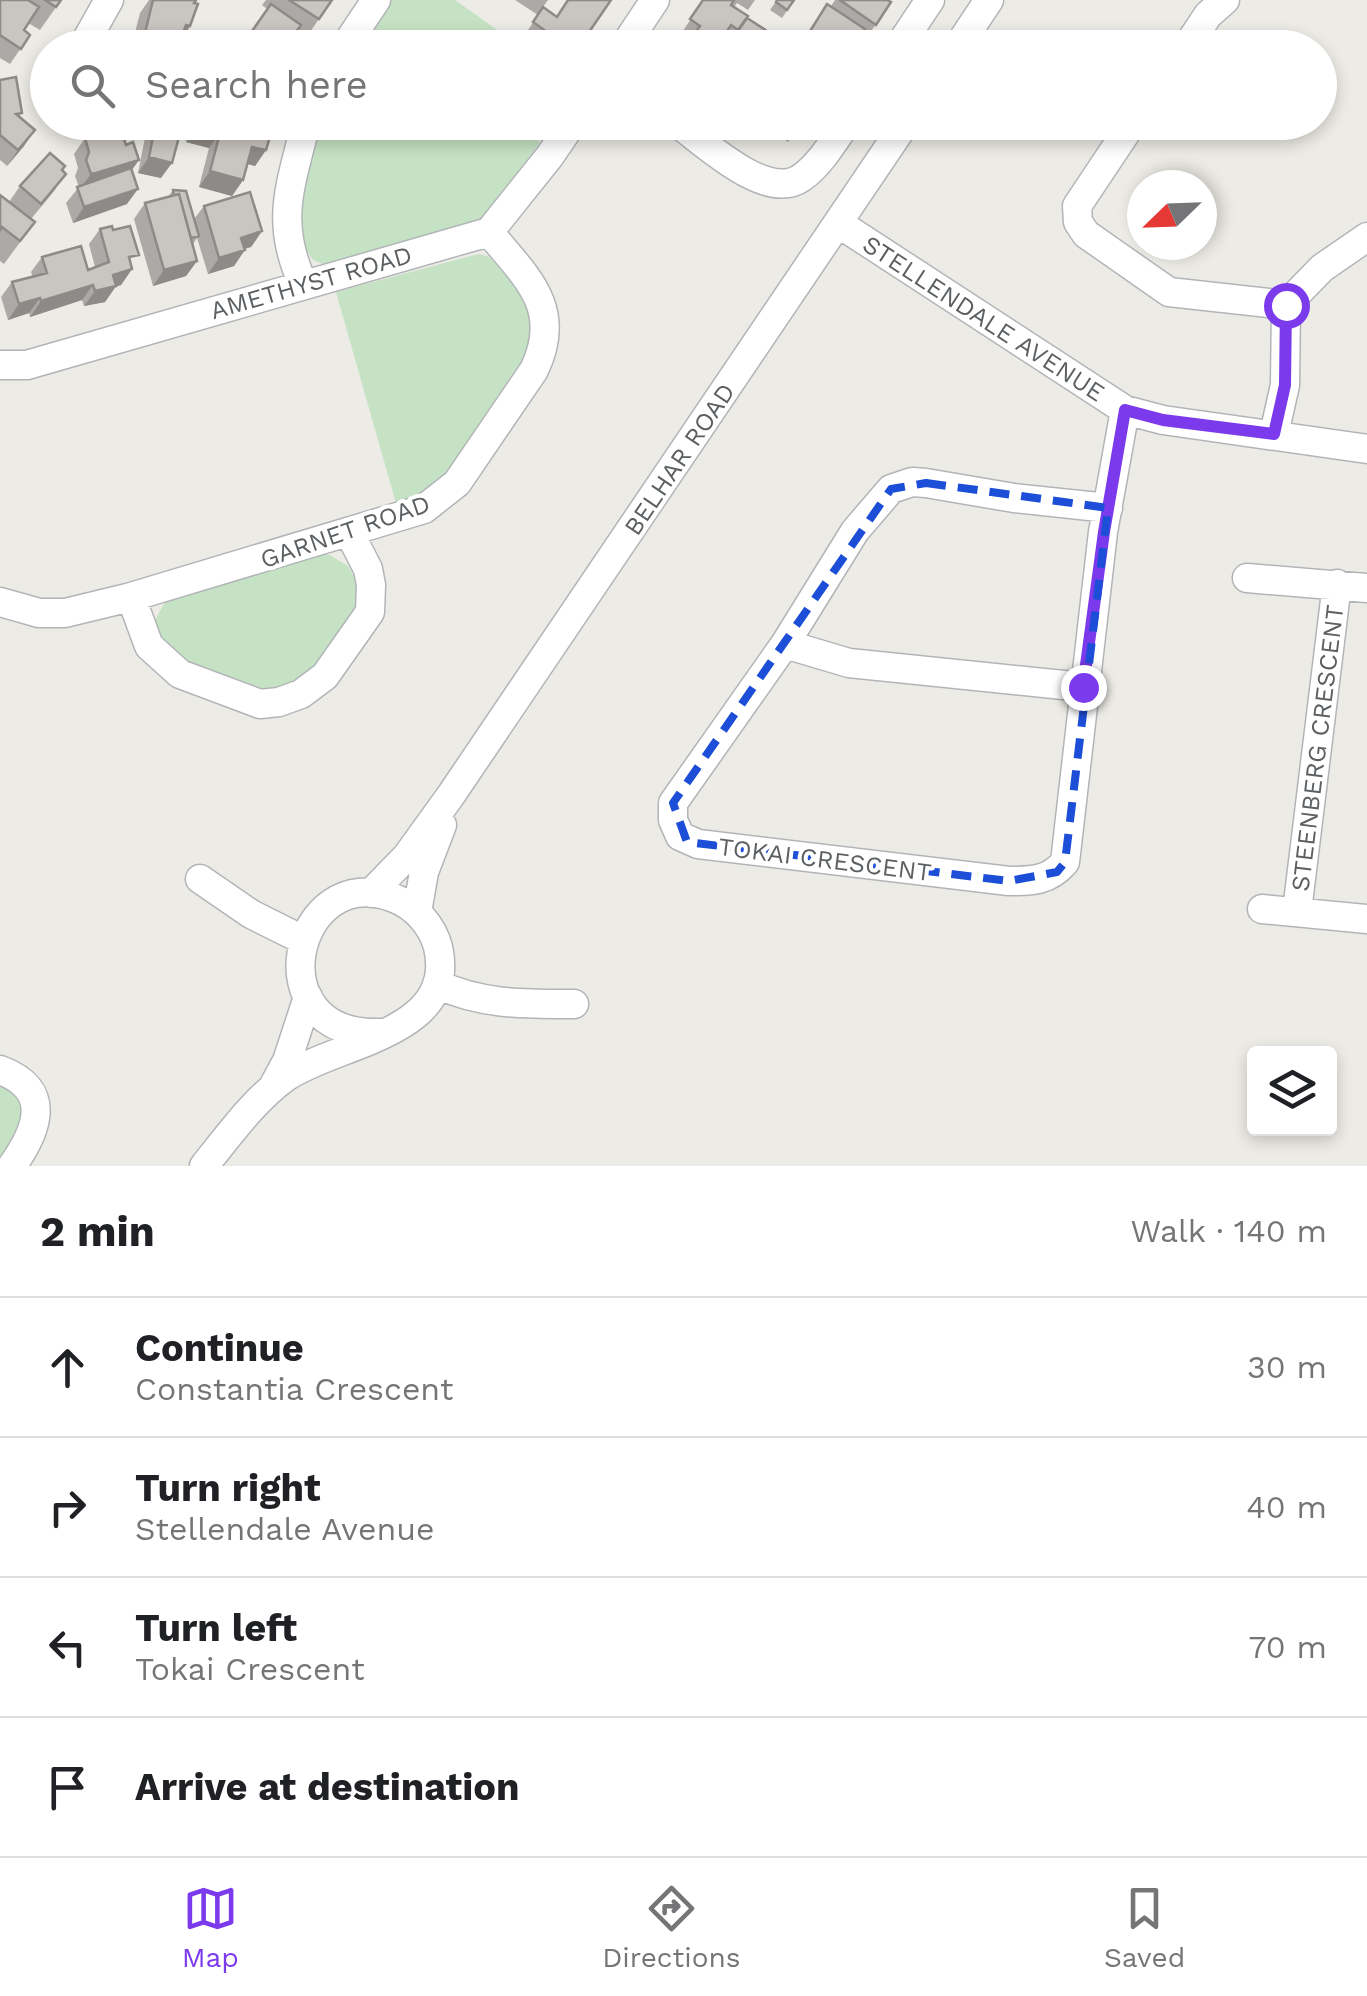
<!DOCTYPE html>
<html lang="en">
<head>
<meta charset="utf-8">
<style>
  :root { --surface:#fff; --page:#f6f6f6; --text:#202124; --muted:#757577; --line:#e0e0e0; --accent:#7c3aed }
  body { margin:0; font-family:"Work Sans",sans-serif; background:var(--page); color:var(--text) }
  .controls { position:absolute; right:30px; bottom:30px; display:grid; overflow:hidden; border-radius:10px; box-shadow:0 5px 15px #0003 }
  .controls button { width:90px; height:90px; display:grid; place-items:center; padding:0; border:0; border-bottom:2px solid var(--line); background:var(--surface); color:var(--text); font:50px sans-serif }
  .compass { position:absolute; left:1127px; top:170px; width:90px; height:90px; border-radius:50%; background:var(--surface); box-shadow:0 5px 15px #0003; rotate:247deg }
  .stop { position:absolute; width:30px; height:30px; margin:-22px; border:8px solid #7c3aed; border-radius:50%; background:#fff }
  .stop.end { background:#7c3aed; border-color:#fff; box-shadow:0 2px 10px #0008 }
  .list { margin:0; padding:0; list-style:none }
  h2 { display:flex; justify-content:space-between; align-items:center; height:130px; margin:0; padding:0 40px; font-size:42px }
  h2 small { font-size:32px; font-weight:400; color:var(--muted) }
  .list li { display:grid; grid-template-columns:65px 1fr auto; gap:30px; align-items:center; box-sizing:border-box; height:140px; padding:0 40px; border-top:2px solid var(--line) }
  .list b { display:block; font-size:38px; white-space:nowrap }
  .list p { margin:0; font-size:32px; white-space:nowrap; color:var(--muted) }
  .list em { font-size:32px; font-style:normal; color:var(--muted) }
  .icon { flex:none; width:55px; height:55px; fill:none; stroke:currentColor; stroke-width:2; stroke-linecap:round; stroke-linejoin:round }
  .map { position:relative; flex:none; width:1367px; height:1166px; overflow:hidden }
  .search { position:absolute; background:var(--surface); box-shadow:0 5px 15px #0003; left:30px; right:30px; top:30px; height:110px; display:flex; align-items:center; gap:25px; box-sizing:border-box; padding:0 35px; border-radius:55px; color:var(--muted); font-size:38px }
  .sheet { height:690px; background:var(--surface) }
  nav { display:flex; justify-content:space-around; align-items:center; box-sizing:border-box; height:140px; border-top:2px solid var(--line); background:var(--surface); font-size:28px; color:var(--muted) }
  nav a { display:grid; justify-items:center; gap:5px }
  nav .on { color:var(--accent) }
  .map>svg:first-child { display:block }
</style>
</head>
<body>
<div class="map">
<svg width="1367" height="1166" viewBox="0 0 1367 1166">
  <rect width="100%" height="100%" fill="#edebe5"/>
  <!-- green -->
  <path fill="#c6e2c4" d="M391 0H455L513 41 509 48H358Z
    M315 123H512L540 142 481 222 330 267 313 260 295 233Z
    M478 254 487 256 502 266 536 312 537 342 438 488 397 507 336 292Z
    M319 553 330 555 348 566 359 584V604L315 675 263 694 169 658 153 624 166 600Z
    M0 1084 21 1099 26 1117 0 1164Z"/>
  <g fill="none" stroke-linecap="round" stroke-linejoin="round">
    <!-- street casing -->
    <g stroke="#b2b5b8" stroke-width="31">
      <path id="street" d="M82 48 109 0
        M344 48 376 0
        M623 48 655 0
        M898 48 930 0
        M957 48 989 0
        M1186 48 1208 15 1225 0
        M676 122C704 142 766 202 801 178 820 165 834 141 847 122
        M1133 122 1077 206 1078 222 1086 234 1169 292 1286 305
        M838 223 1125 410 1163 420 1367 449
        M303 284C274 220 291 186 306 122
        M0 365H27L489 232 549 157 573 122
        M1274 434 1285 385 1286 305 1322 268 1367 237
        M1108 508 1014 498 926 483 912 482 891 489 855 531 785 644 673 803V820L680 836 698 844 1009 881C1032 881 1049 881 1065 862L1103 532 1125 410
        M1247 578 1367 588
        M131 597 149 646 180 674 260 704 279 702 301 694 325 676 370 612 371 585 368 569 350 534
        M0 602 39 613H65L131 597 424 509 457 483 534 370C564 308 526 277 489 232
        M785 644 849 663 1083 687
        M200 879 251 914 303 940
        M371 893 407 856 451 795 906 122
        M1262 909 1367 919
        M1297 911 1337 584
        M417 912 424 872 442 825
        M437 984C482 1005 525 1004 574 1004
        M0 1070C54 1090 37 1131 12 1166
        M274 1085 287 1061 308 997
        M204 1166C229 1135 254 1100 286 1077 338 1042 458 1034 438 947 432 925 415 906 394 898 293 859 253 1038 381 1033"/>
    </g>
    <!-- street -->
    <use href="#street" stroke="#fff" stroke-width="28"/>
  </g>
  <!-- wall -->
  <path fill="#ada9a6" d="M0 0H61L40 30 28 23 24 30 30 35 10 64 0 58Z
    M149 0H196L194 3 190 26 176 48H131L140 13Z
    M266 0H332L308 35 298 29 285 48H241L267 9 262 5Z
    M515 0H548L543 7 557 16 611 0 578 48H519L517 46 543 8 538 15Z
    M703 0H755L748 10 737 3 734 7 748 16 727 46 720 41 672 48Z
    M777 0H794L782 18 770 10Z
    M835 0H887L891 2 865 40 860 36 852 48H798L827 4 831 6Z
    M0 80 22 113 19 117 24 146 7 166 0 160Z
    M148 122H183L161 178 138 173Z
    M192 122H250L269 127 266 132V150L255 166 248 164 243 180 232 196 199 187 209 148 186 142 190 126Z
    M776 122H802L788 142 771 130Z
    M85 138 126 145 139 160 132 170 127 204 73 223 66 203 79 187 75 176 78 168 74 154Z
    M62 170 55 190 31 219 35 222 4 264 0 261V195L9 202 20 186Z
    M173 190 194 219 204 206 262 231 251 247 244 249 234 266 208 274 197 238 193 244 197 261 186 276 153 286 134 219 145 203 168 197Z
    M100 229 131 265 132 269 121 285 116 286 105 302 84 306 82 300 30 317 29 313 8 320 1 297 12 282 33 277 31 272 42 257 88 270 95 267 89 244Z"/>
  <!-- shaded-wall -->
  <path fill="#8d8a87" d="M186 25 190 26 176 48H162L163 46 162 48H135L145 33Z
    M220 122H250L269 127 258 143 219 134 209 148 186 142 197 127Z
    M35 130 24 146 7 166 18 150Z
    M252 147 266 150 255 166 241 162Z
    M149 157 172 163 161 178 138 173Z
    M139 160 128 175 80 189 91 174Z
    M210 171 243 180 232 196 199 187Z
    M138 189 127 204 73 223 84 207Z
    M262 231 251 247 230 253 241 238Z
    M245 250 234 266 208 274 219 258Z
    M197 261 186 276 153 286 164 270Z
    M132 269 121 285 115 287 116 286 105 302 84 306 95 291 113 275Z
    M93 285 82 300 30 317 41 301Z
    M40 298 29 313 8 320 19 304Z"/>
  <!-- building -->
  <path fill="#c9c5c1" stroke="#8d8a87" stroke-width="2.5" d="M0 0H28L39 7 24 30 30 35 21 49 0 35Z
    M45 0H61L56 7Z
    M153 0H196L194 3 198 4 190 26 186 25 180 41 145 33Z
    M289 0H332L319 19Z
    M568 0H611L585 38 578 33 568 47 533 22 543 7 557 17Z
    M703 0H734L731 5 748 16 738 30 731 25 716 48H672L681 34 690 40 700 26 690 19Z
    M777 0H794L787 10 776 2Z
    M840 0H887L891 2 876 25Z
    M271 4 301 25 284 48H258L262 42 250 34Z
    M827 4 865 29 852 48H807L802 44Z
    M747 18 784 42 780 48H726Z
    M529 39 541 48H524Z
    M16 77 22 113 16 114 35 130 18 150 0 135V80Z
    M156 122H183L172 163 149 157Z
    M198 122H231L271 133 266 150 252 147 243 180 210 171 220 133 197 127Z
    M250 122H270L269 127Z
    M120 127 126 145 133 142 139 160 96 173 91 174 86 160 89 152 85 138Z
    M50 153 65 166 62 170 66 174 41 204 20 186Z
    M131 168 138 189 84 207 77 187Z
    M173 190 186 191 199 236 191 238 179 194 174 195Z
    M250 192 262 231 241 238 245 250 219 258 204 206Z
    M179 194 197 261 164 270 145 203Z
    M0 195 35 222 20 241 2 227 0 230Z
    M112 226 113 230 130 226 139 255 129 257 132 269 113 275 116 286 95 291 93 285 41 301 40 298 19 304 12 282 47 273 42 257 81 246 88 270 109 262 100 229Z"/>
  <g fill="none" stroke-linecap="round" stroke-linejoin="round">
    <!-- route -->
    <path stroke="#7c3aed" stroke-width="12" d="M1083 687 1104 532 1125 410 1163 420 1274 434 1285 385 1286 305"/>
  </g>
  <!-- marked area -->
  <path fill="none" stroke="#1d4ed8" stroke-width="8" stroke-dasharray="20 12" stroke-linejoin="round" d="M926 483 1108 508 1065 862 1057 872 1009 881 687 842 673 803 891 489Z"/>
  <g text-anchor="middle" stroke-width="8" stroke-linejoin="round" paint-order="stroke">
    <!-- street labels -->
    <g font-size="25" fill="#5c6063" stroke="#fff">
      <text transform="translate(311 282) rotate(-16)" y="9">AMETHYST ROAD</text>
      <text transform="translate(984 318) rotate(33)" y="9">STELLENDALE AVENUE</text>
      <text transform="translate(679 459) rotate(-56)" y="9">BELHAR ROAD</text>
      <text transform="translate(345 531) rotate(-19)" y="9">GARNET ROAD</text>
      <text transform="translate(1317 748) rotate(-83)" y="9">STEENBERG CRESCENT</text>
      <text transform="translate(825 859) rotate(7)" y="9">TOKAI CRESCENT</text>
    </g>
  </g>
</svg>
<div class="controls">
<button><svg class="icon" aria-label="layers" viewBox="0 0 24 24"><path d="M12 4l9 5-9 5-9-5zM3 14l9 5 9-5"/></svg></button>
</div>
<svg class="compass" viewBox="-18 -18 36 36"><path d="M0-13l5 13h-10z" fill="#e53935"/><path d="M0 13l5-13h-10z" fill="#757577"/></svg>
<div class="stop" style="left:1286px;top:305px"></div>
<div class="stop end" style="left:1083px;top:687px"></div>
<div class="search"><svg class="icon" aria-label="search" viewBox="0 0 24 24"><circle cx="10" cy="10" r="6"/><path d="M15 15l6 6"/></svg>Search here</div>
</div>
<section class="sheet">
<h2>2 min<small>Walk · 140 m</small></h2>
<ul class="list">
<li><svg class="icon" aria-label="ahead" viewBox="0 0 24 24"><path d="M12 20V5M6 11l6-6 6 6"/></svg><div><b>Continue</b><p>Constantia Crescent</p></div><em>30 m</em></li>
<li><svg class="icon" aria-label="right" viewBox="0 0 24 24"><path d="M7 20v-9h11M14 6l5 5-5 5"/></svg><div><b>Turn right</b><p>Stellendale Avenue</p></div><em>40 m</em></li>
<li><svg class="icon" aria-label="left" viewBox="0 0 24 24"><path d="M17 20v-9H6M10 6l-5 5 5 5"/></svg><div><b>Turn left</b><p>Tokai Crescent</p></div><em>70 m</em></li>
<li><svg class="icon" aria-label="arrive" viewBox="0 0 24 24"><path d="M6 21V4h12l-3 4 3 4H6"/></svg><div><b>Arrive at destination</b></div></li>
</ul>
</section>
<nav>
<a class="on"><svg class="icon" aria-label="map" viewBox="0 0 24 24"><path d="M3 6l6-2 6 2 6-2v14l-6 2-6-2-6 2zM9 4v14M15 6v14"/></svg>Map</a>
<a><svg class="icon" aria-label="directions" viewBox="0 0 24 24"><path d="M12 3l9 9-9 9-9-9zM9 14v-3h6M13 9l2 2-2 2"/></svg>Directions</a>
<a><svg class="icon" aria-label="saved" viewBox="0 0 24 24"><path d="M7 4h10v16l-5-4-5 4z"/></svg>Saved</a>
</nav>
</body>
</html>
